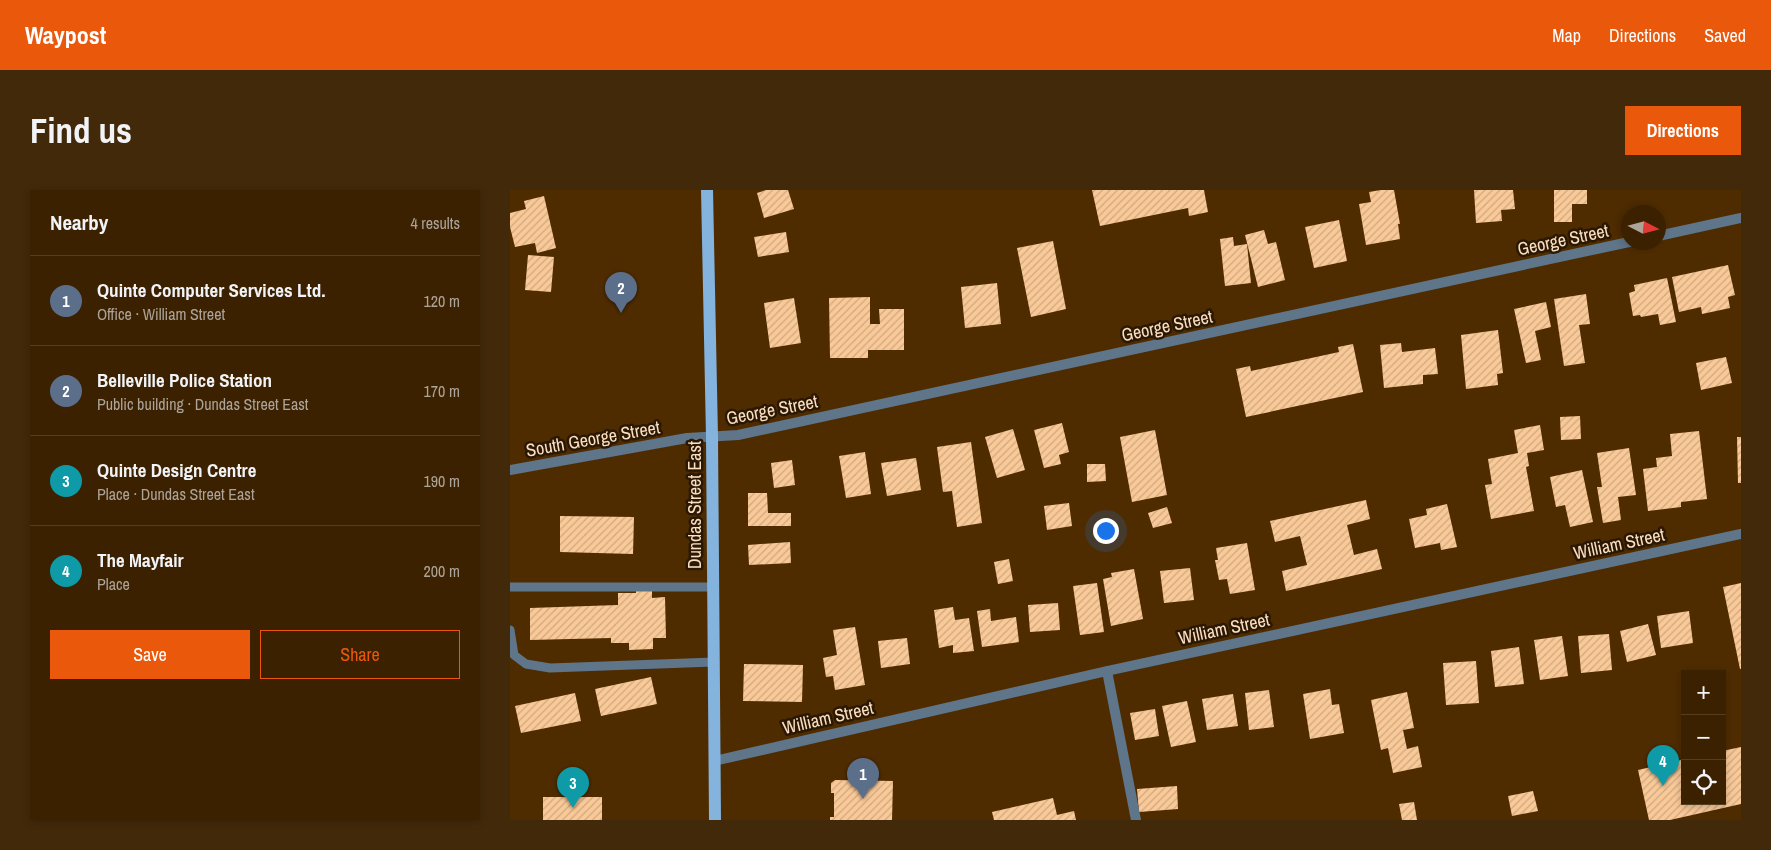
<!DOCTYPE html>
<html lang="en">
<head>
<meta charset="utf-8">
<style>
  :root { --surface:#3b2100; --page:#42290a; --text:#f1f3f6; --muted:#aca399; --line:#543e22; --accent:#ea580c }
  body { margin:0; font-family:"Archivo Narrow",sans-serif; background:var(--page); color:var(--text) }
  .controls { position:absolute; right:15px; bottom:15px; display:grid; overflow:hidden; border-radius:0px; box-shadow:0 2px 8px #0003 }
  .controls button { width:45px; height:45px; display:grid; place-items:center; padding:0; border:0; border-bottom:1px solid var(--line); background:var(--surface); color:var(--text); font:25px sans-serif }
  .compass { position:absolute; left:1111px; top:15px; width:45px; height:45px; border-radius:50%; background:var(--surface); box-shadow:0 2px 8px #0003; rotate:96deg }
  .you { position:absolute; left:595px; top:340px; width:18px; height:18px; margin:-12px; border:4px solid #fff; border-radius:50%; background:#1a73e8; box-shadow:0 0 0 8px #1a73e833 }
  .badge { display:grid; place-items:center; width:32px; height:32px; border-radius:50%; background:var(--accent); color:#fff; font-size:16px; font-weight:700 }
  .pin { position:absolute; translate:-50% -41px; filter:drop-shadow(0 1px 2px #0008) }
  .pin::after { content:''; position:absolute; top:26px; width:18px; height:15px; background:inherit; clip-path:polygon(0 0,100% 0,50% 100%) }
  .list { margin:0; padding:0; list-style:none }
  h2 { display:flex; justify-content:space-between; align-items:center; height:65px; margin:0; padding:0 20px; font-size:21px }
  h2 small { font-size:16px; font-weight:400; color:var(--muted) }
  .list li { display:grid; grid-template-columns:32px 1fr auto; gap:15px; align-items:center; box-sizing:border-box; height:90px; padding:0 20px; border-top:1px solid var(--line) }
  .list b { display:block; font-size:19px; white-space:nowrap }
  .list p { margin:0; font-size:16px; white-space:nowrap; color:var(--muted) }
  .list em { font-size:16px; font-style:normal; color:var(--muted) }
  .actions { display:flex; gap:10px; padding:15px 20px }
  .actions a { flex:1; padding:11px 0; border:1px solid var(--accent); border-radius:0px; text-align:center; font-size:18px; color:var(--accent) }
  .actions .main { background:var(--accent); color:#fff }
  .icon { flex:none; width:28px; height:28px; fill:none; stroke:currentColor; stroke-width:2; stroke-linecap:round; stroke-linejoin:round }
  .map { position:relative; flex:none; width:1231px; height:630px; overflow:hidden; border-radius:0px }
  header { display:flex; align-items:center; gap:30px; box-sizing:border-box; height:70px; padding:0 25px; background:var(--accent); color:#fff }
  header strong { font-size:24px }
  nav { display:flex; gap:28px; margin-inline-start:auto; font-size:18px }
  .intro { display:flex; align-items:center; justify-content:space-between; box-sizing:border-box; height:120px; padding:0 30px }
  h1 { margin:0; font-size:35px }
  .button { padding:12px 22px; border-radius:0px; background:var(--accent); color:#fff; font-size:18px; font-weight:700 }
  main { display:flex; gap:30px; padding:0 30px }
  aside { flex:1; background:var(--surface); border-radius:0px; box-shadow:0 2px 8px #0003 }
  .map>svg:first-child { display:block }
</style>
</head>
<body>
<header>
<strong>Waypost</strong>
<nav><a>Map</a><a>Directions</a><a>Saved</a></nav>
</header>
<div class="intro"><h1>Find us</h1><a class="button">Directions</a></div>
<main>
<aside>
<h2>Nearby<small>4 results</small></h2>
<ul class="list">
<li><span class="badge" style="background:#5c6f8a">1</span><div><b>Quinte Computer Services Ltd.</b><p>Office · William Street</p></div><em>120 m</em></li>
<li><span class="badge" style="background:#5c6f8a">2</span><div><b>Belleville Police Station</b><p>Public building · Dundas Street East</p></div><em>170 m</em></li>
<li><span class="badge" style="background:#0f9aa8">3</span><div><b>Quinte Design Centre</b><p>Place · Dundas Street East</p></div><em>190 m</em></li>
<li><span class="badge" style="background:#0f9aa8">4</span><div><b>The Mayfair</b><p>Place</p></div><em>200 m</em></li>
</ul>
<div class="actions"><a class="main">Save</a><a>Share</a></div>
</aside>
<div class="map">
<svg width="1231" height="630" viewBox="0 0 1231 630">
  <defs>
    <pattern id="building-hatch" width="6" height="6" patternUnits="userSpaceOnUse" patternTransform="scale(1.25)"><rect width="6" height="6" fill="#fac998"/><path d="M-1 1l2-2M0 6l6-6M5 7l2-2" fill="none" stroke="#cea881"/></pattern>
  </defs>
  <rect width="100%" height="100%" fill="#4f2c00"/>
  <!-- building -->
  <path fill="url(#building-hatch)" d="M256 0H278L284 19 254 28 247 3Z
    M582 0H694L698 22 679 26 678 18 590 36Z
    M871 0H884L890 34H888L890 49 856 55 849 14 861 12 859 2Z
    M964 0H1003L1005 19 991 20 992 31 966 33Z
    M1044 0H1077V14H1062V32H1044Z
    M34 6 46 58 27 63 25 53 5 57 0 37V23L16 19 14 11Z
    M829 30 837 71 804 78 795 37Z
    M754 40 758 54 766 52 775 90 748 97 735 45Z
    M276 42 279 62 248 67 244 47Z
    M723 47 724 56 737 54 741 93 715 96 710 49Z
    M543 51 556 119 521 127 507 58Z
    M18 65 44 67 41 102 15 100Z
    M1218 75 1225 105 1218 107 1220 118 1192 124 1191 117 1169 122 1162 87Z
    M1157 88 1166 132 1150 135 1148 124 1131 127 1130 125 1123 126 1119 103 1125 101 1124 95Z
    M487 93 491 134 455 138 451 97Z
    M1076 104 1080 134 1069 135 1075 173 1054 176 1044 109Z
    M360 107V134H370L369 119H394V160H358V168H320L319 108Z
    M284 108 291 153 260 158 254 113Z
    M1036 112 1041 137 1025 141 1031 170 1016 173 1004 119Z
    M988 140 993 183 987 184 988 195 956 199 951 145Z
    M891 153 892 162 925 158 928 184 913 185V194L874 198 870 155Z
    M843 154 853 202 736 227 726 179 740 176 741 181 829 162 828 157Z
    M1216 167 1222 193 1191 200 1186 173Z
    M1070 226 1071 249 1051 250 1050 227Z
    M552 233 559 262 549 265 551 274 534 278 524 240Z
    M1030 235 1034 260 1017 263 1019 276 1016 277 1024 321 981 329 975 295 982 294 978 269 1008 263 1004 240Z
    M503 239 515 280 487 288 475 247Z
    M645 240 657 305 622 312 610 247Z
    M1189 241 1197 309 1171 312V317L1138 321 1133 279 1147 277 1146 268 1162 266 1160 244Z
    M1227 247H1231V293H1228Z
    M461 252 472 333 447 337 442 301 433 302 427 257Z
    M1119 258 1126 305 1108 307 1111 330 1093 333 1087 297H1092L1087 263Z
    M355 262 361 304 336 308 329 266Z
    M406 268 411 300 377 306 371 273Z
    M282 270 285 295 264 298 261 273Z
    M577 274H595L596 291 577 292Z
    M1072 280 1083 332 1060 337 1055 315 1046 317 1040 287Z
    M238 303H257L258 323H281V336H238Z
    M856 310 860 329 837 335 844 365 867 359 872 379 776 401 772 381 797 375 790 346 765 352 760 331Z
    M559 313 562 336 537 340 534 316Z
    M937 314 947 357 931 360 930 353 905 358 899 329 917 325 916 319Z
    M657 317 662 333 643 338 638 323Z
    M50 326 124 327 123 364 50 362Z
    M280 352 281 373 239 375 238 355Z
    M737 353 745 400 720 404 717 389 709 390 705 370H708L706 358Z
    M499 369 503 391 488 394 484 372Z
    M680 378 684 410 654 413 650 381Z
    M624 379 633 429 601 436 593 389 602 387 601 383Z
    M587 393 594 442 570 445 563 396Z
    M1231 393V479H1230L1213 397Z
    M142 398V408L155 407 156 448H143V459L119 460V453H101V448L20 450V418L108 415V403H126V399Z
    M548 413 550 440 520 442 518 415Z
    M443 417 445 430 459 428 464 461 443 463V455L429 458 424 420Z
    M480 419 481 431 506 427 509 452 472 457 467 421Z
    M1179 421 1183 453 1151 458 1147 426Z
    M1138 434 1146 465 1117 472 1110 441Z
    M345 437 355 495 325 500 323 486 316 487 313 468 327 465 323 440Z
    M1099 444 1102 480 1071 483 1068 446Z
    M1052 446 1058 486 1030 490 1024 450Z
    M397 448 400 474 371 478 368 451Z
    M1009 457 1014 494 985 497 981 461Z
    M966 471 969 513 936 515 933 473Z
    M234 474 293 475 292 512 233 511Z
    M141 487 147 514 91 526 85 499Z
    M820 499 822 515 829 514 834 543 800 549 793 504Z
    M759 500 764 537 739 540 735 503Z
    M897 502 904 538 893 540 897 559 908 556 912 577 883 583 878 558 871 560 861 510Z
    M65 503 71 531 11 543 5 516Z
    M723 504 728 536 697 540 692 509Z
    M677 511 686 552 661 557 652 516Z
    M645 519 649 546 625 550 620 523Z
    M1231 557V614L1160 630H1139L1128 580 1175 569V611H1212V561Z
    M325 590 383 591 382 630H320V627H324V603H321V593Z
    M667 596 668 619 629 622 627 599Z
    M1023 601 1028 621 1002 626 998 606Z
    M33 607H92V630H33Z
    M543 608 547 625 564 621 566 630H484L482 622Z
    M904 612 907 630H892L889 614Z"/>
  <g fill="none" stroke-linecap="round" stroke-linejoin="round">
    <!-- lane -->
    <path stroke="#5e758a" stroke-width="9" d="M0 397H203
      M0 440 4 465 16 474 40 478 204 472"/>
    <!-- street -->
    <path stroke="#5e758a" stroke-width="10" d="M1148 46 1231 28
      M0 280 177 248 228 245 1119 52
      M597 481 626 630
      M204 571 597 481 1231 344"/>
    <!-- primary -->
    <path stroke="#84b3de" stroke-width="12" d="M197 0 202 247 205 630"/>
  </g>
  <g text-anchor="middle" stroke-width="5" stroke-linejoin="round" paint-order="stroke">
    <!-- street labels -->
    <g font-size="18" fill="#fbdfc4" stroke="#2b1802">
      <text transform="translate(1053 50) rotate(-12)" y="6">George Street</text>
      <text transform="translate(657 136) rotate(-12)" y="6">George Street</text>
      <text transform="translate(262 220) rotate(-11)" y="6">George Street</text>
      <text transform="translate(83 249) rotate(-10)" y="6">South George Street</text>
      <text transform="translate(185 315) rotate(-90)" y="6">Dundas Street East</text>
      <text transform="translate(1109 354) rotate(-12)" y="6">William Street</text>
      <text transform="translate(714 439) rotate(-12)" y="6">William Street</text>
      <text transform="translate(318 528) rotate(-13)" y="6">William Street</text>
    </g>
  </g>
</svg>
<div class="controls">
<button>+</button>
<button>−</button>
<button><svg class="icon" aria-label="locate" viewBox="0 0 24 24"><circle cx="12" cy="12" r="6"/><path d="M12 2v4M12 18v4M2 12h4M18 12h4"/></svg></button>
</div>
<svg class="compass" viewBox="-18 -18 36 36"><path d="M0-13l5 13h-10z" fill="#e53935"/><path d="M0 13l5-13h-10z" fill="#aca399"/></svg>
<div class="you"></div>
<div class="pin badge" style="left:353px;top:609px;background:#5c6f8a">1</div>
<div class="pin badge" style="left:111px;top:123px;background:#5c6f8a">2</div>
<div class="pin badge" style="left:63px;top:618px;background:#0f9aa8">3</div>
<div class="pin badge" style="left:1153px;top:596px;background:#0f9aa8">4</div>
</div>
</main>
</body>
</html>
